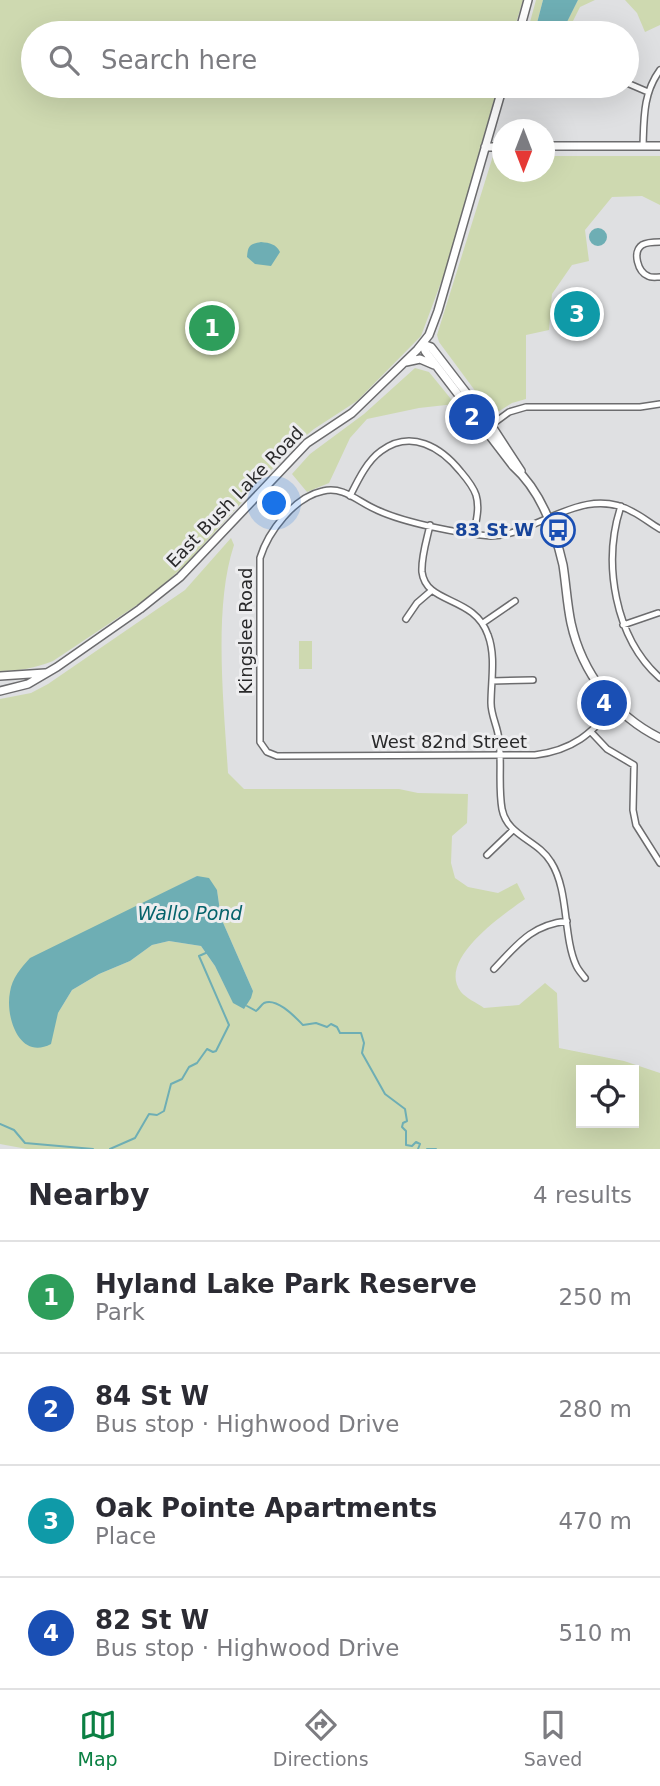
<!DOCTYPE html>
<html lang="en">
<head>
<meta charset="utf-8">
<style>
  :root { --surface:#fff; --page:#f2f2f3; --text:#2b2b33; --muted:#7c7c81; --line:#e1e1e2; --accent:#0b8043 }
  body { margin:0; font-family:"DejaVu Sans",sans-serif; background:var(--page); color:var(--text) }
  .controls { position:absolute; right:21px; bottom:21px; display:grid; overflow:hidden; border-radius:0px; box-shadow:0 7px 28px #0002 }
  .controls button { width:63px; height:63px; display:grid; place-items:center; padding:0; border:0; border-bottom:2px solid var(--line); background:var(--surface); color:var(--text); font:35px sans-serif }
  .compass { position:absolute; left:492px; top:119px; width:63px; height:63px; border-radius:50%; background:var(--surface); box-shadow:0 7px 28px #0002; rotate:180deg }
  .you { position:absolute; left:275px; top:504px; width:24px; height:24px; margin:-18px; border:5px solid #fff; border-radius:50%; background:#1a73e8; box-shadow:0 0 0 10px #1a73e833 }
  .badge { display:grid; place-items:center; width:46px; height:46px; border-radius:50%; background:var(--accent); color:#fff; font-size:23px; font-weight:700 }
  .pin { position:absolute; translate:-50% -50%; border:4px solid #fff; box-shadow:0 2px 7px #0006 }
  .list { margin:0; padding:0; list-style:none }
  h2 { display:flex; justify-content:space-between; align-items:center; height:91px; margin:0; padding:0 28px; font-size:30px }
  h2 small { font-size:23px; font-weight:400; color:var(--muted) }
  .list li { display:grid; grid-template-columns:46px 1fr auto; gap:21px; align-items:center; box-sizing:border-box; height:112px; padding:0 28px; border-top:2px solid var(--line) }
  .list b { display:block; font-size:26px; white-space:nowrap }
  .list p { margin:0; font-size:23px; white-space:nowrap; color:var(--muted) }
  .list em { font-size:23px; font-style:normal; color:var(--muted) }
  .icon { flex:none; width:38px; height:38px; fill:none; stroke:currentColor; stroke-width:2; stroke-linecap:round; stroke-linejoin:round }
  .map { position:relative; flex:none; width:660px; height:1149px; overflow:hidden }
  .search { position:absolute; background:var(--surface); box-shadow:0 7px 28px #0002; left:21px; right:21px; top:21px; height:77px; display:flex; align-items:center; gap:18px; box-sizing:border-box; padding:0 24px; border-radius:38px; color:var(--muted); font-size:26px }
  .sheet { height:539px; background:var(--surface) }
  nav { display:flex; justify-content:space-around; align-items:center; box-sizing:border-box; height:98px; border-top:2px solid var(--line); background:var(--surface); font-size:19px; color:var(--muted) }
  nav a { display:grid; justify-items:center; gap:4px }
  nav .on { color:var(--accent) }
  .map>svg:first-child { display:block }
</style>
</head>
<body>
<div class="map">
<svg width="660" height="1149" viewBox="0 0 660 1149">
  <rect width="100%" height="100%" fill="#dfe0e2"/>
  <!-- green -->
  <path fill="#ced9b0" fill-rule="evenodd" d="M0 0H523L513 33H33V86H498L446 269 421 336 357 401 314 429 292 447 185 565 152 595 53 661C35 668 19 671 0 671Z
    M536 0H543L537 23 540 33H527Z
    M578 0H595L580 7 567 33H558L565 26Z
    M625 0H660V25L645 32 637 13Z
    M493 156 502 157 503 172H544L545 156H660V205L642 196 612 197 585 230 589 261 572 265 552 294 549 330 526 335V399L512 403 493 415 439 342 437 335Z
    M415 368 429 372 455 404 419 408 367 419 350 438 329 483 307 492 292 474 310 454 364 414Z
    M231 538 234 545C213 608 224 706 228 773L244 789H399L418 793 468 794 467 823 452 836 451 863 455 878 468 887 498 893 517 883 525 899C504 914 436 960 461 992 466 998 477 1003 484 1008L519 1005 545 983 557 993 559 1048 624 1061 660 1073V1149H27L0 1144V699L31 693 48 684 185 590ZM197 876 217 890 221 918 253 991 233 1002 215 966 201 946 169 941 152 945 130 961 99 974 72 990 58 1013 83 934ZM581 1070H634V1123H581Z
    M299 641H312V669H299Z"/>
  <!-- water -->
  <path fill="#6eaeb4" d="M543 0H578L565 26 558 33H539L537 23Z
    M589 237a9 9 0 1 1 18 0a9 9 0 1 1-18 0Z
    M261 242C270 243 276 244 280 252L271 266 255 264 247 257C248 245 250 244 261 242Z
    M197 876 209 878 217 890 221 918 253 991 251 998 244 1009 233 1003 215 966 201 946 169 941 152 945 130 961 99 974 72 990 58 1013 51 1044C19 1061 5 1016 10 992 12 978 21 968 30 958Z"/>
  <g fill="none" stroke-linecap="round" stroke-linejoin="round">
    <!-- stream -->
    <path stroke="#6eaeb4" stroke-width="2" d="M247 1006 256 1011C259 1009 261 1005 264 1003 277 997 296 1018 303 1025L316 1023 327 1027 331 1024 337 1027 340 1033H361L364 1043 362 1053 385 1094 405 1109 407 1121 403 1123 402 1127 406 1131V1145L412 1146 416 1142 420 1144 418 1149
      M0 1124 14 1130 25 1143 93 1149
      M110 1149 135 1138 149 1114 157 1115 164 1111 171 1084 182 1079 189 1067 197 1063 207 1049 213 1052 216 1051 229 1025 199 956 208 952
      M427 1149H436"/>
    <!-- street casing -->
    <g stroke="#6c6c6e" stroke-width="8">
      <path id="street" d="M605 33V32
        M627 83 648 92
        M643 146C644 118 643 93 660 70
        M660 242C655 242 647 242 642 245 632 252 638 272 648 276 651 278 656 277 660 277
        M490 426 509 412 526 407H640L660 404
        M350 496C358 480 367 461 381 451 411 429 441 447 461 472 467 479 473 486 476 495 480 508 476 521 474 533
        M621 506C602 563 615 638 660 678
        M430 525C427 539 421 557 422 572 426 605 474 595 488 635 496 656 491 681 491 703 491 716 498 727 499 740 502 762 498 786 502 809 507 836 538 840 551 862 569 890 563 936 576 965 578 970 582 974 585 978
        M406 619 417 603 431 591
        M483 623 515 601
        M623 625 658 613
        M492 681 533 680
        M616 706C590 734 574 750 535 755L277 756 267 752 260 742V558C268 532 294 497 323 491 344 486 358 502 377 510 405 523 461 534 491 536 506 536 519 531 532 525 565 511 598 492 633 512 643 517 651 524 660 529
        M591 732 607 749 634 765 633 810 636 825 660 863
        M487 855 513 830
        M494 969C517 945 531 925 567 921"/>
    </g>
    <!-- secondary casing -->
    <g stroke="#6c6c6e" stroke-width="10">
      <path id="secondary" d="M519 33 528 0
        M544 146H660
        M485 147H503
        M423 344 425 351 513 466C540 490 555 530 563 565 566 584 567 604 571 623 582 673 615 716 660 738
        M423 344 431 347 491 425 521 471
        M406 362 420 359 434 365
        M0 676 45 673
        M0 691 28 684 57 667 140 609 180 577 307 443 352 413 417 350 429 335 438 311 503 86"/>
    </g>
    <!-- street -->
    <use href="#street" stroke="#fff" stroke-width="5"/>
    <!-- secondary -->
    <use href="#secondary" stroke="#fff" stroke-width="7"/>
  </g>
  <!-- icons -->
  <defs>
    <g id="bus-ring" transform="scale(1.75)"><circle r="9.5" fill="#ededef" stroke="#1a4fb4" stroke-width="1.5"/><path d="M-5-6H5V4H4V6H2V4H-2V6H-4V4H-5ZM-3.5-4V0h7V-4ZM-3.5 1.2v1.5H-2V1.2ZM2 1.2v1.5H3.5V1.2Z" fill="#1a4fb4"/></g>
  </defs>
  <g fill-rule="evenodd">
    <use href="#bus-ring" x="558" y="530"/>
  </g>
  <g text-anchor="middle" stroke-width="6" stroke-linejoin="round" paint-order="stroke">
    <!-- street labels -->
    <g font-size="18" fill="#29292a" stroke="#ededef">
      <text transform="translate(235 497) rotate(-46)" y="6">East Bush Lake Road</text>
      <text transform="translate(246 631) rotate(-90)" y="6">Kingslee Road</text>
      <text x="449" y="748">West 82nd Street</text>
    </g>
    <!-- transit labels -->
    <g font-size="18" font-weight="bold" fill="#164399" stroke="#ededef" text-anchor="end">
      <text x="534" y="536">83 St W</text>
    </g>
    <!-- water labels -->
    <g font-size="19" font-style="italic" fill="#05636b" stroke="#ededef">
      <text x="190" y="920">Wallo Pond</text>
    </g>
  </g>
</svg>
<div class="controls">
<button><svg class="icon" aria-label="locate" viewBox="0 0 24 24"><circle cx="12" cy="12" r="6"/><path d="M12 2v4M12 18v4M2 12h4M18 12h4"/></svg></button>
</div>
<svg class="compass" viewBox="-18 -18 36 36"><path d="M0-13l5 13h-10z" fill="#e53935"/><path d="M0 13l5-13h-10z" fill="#7c7c81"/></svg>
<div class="you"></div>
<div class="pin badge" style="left:212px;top:328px;background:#2e9e5b">1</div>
<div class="pin badge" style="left:472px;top:417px;background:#1a4fb4">2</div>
<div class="pin badge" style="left:577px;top:314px;background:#0f9aa8">3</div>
<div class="pin badge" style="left:604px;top:703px;background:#1a4fb4">4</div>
<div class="search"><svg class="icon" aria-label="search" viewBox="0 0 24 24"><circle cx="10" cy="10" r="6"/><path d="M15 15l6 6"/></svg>Search here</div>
</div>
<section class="sheet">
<h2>Nearby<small>4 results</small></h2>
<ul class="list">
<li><span class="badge" style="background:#2e9e5b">1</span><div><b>Hyland Lake Park Reserve</b><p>Park</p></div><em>250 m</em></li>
<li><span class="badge" style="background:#1a4fb4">2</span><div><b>84 St W</b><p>Bus stop · Highwood Drive</p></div><em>280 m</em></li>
<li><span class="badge" style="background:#0f9aa8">3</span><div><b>Oak Pointe Apartments</b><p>Place</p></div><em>470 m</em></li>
<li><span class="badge" style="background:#1a4fb4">4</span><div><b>82 St W</b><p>Bus stop · Highwood Drive</p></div><em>510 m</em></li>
</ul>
</section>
<nav>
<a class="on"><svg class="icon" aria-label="map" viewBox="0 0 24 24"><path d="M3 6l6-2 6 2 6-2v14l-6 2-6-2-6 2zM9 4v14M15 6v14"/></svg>Map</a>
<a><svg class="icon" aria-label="directions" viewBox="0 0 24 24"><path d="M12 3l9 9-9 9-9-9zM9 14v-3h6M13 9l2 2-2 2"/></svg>Directions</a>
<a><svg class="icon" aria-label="saved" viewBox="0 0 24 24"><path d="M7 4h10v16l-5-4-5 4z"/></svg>Saved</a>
</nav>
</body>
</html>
